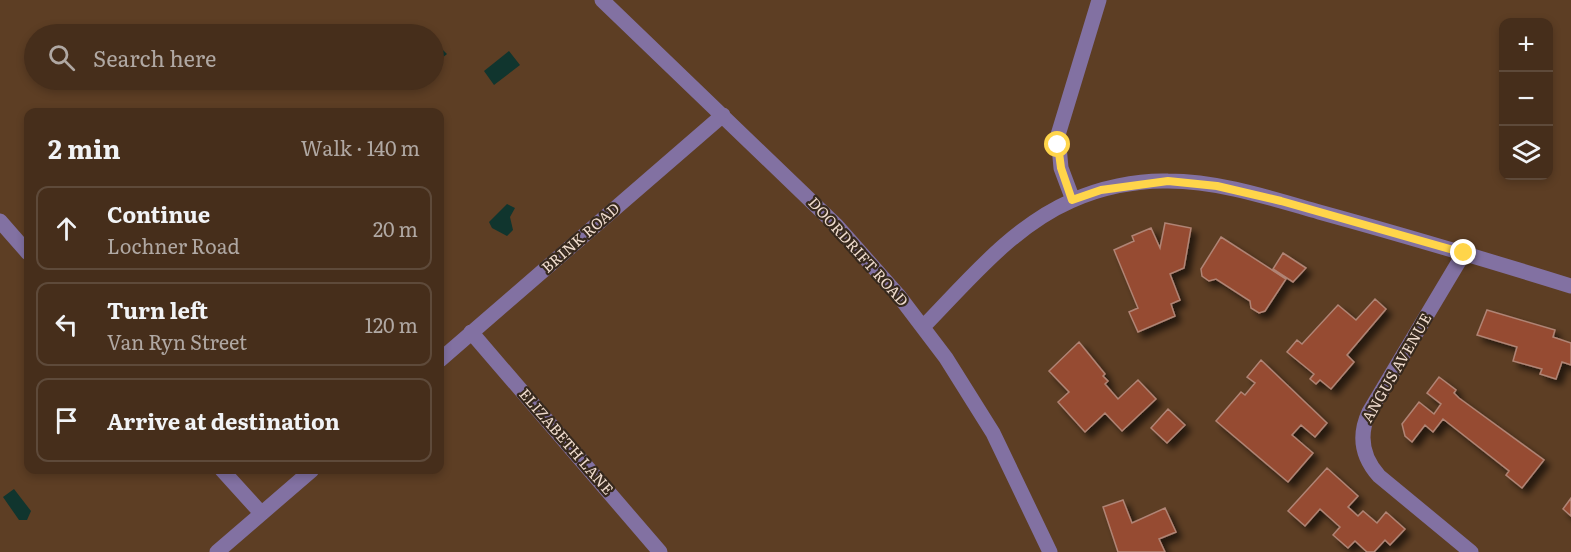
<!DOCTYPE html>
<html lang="en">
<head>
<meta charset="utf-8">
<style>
  :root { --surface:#462e1b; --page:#503a28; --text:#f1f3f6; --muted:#b0a8a3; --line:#5e4a3a }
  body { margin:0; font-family:Literata,serif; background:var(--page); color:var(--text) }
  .controls { position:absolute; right:18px; top:18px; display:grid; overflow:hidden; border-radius:12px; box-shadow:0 3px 9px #0003 }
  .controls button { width:54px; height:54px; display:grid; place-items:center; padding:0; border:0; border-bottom:2px solid var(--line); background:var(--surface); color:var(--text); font:30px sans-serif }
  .stop { position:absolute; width:18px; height:18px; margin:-14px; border:4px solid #ffd54a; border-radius:50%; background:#fff }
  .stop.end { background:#ffd54a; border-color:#fff; box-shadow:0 2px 6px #0008 }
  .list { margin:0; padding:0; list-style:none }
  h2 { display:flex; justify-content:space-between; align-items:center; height:78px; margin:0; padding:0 24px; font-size:26px }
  h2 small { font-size:20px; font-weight:400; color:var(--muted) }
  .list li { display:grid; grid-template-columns:39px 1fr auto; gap:18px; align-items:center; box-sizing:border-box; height:84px; margin:0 12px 12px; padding:0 12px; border:2px solid var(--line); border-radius:12px }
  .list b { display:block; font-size:22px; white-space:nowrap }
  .list p { margin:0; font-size:20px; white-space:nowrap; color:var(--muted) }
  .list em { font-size:20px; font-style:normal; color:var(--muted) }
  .icon { flex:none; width:33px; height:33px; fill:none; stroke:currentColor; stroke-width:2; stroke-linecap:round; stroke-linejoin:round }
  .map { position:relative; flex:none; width:1571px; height:552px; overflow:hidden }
  .search { position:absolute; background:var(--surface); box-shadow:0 3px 9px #0003; left:24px; top:24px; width:420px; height:66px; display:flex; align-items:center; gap:15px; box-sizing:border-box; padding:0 21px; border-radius:33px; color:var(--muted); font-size:22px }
  .panel { position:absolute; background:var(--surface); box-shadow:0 3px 9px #0003; left:24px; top:108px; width:420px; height:366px; border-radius:12px }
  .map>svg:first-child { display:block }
</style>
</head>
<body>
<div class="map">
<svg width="1571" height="552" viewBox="0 0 1571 552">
  <defs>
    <filter id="shadow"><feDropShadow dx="5.5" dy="5.5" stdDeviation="3" flood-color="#0009"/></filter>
  </defs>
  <rect width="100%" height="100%" fill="#5d3e24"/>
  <!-- water -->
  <path fill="#10352e" d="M440 47 447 54 442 58 443 64 434 78V54Z
    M509 51 520 65 494 85 484 71Z
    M507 204 515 208 510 217 513 230 507 236 492 228 489 222Z
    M14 489 31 511 27 520H19L3 497Z"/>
  <!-- building -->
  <path fill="#964b30" stroke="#b08475" stroke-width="1.5" filter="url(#shadow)" d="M1165 223 1191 228 1184 268 1170 274 1180 300 1171 304 1175 316 1138 332 1129 312 1138 308 1114 250 1134 241 1132 236 1151 228 1160 248Z
    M1221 237 1286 279 1265 311 1259 313 1251 308 1250 301 1216 279 1209 281 1202 276 1201 269Z
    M1283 253 1306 268 1293 282 1273 269Z
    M1375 299 1386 309 1347 355 1354 362 1331 389 1320 380 1316 384 1310 379 1314 374 1287 352 1297 340 1302 344 1338 305 1356 320Z
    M1487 310 1555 330 1553 337 1571 343V365L1562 362 1556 379 1540 374 1542 369 1513 361 1517 347 1477 335Z
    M1079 342 1105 374 1103 376 1108 381 1105 384 1118 399 1138 380 1156 399 1122 431 1105 413 1085 432 1058 402 1069 392 1049 371Z
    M1261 360 1327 423 1315 437 1301 425 1292 435 1313 453 1288 482 1216 421 1241 392 1245 395 1255 383 1247 377Z
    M1439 377 1456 390 1454 393 1459 398 1544 460 1522 488 1506 475 1509 471 1443 419 1433 432 1425 425 1412 442 1405 436 1402 424 1419 402 1434 414 1441 404 1427 393Z
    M1168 409 1185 425 1167 443 1151 428Z
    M1327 468 1358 496 1348 507 1358 516 1363 511 1377 523 1386 512 1405 529 1390 545 1385 540 1374 552H1367L1355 541 1348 548 1333 535 1340 527 1320 509 1305 526 1288 511Z
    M1571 498V516L1563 509Z
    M1123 500 1132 523 1165 508 1176 532 1159 539 1165 552H1118L1103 507Z"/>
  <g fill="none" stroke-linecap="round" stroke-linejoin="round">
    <!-- minor -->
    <path stroke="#8271a2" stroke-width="15" d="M602 0 837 226 899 296 946 358 993 433 1050 552
      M1073 200 1061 168 1058 135 1099 0
      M0 221 28 253
      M1464 253 1369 412C1358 436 1362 457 1379 476L1471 552
      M924 326C968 281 1012 227 1071 201 1099 188 1137 180 1168 181 1219 181 1270 198 1319 212 1403 235 1487 260 1571 286
      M471 332 660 552
      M440 360 723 115
      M222 470 261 513
      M217 552 312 470"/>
  </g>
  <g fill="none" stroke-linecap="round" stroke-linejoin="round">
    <!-- route -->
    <path stroke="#ffd54a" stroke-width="8" d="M1058 145 1061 168 1072 200 1101 190 1168 181 1217 186 1281 201 1464 253"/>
  </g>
  <g text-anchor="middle" stroke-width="4.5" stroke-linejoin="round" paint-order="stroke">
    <!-- street labels -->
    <g font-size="15" fill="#f0dcce" stroke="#37291d">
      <text transform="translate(581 238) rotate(-41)" y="5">BRINK ROAD</text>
      <text transform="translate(858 252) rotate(48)" y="5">DOORDRIFT ROAD</text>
      <text transform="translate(1397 368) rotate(-60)" y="5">ANGUS AVENUE</text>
      <text transform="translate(566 442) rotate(49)" y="5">ELIZABETH LANE</text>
    </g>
  </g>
</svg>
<div class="controls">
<button>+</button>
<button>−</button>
<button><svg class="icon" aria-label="layers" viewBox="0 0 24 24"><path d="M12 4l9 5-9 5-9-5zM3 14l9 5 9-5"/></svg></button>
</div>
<div class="stop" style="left:1058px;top:145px"></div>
<div class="stop end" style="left:1464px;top:253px"></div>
<div class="search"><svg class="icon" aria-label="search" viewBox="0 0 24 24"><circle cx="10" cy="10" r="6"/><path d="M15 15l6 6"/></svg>Search here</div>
<section class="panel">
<h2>2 min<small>Walk · 140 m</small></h2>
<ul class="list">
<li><svg class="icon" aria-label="ahead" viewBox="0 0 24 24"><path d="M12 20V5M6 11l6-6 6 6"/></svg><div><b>Continue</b><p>Lochner Road</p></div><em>20 m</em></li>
<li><svg class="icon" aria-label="left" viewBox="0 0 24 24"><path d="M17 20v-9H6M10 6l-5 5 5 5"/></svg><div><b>Turn left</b><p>Van Ryn Street</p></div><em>120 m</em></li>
<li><svg class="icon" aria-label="arrive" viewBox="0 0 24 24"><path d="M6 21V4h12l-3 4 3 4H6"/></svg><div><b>Arrive at destination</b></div></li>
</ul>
</section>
</div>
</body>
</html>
